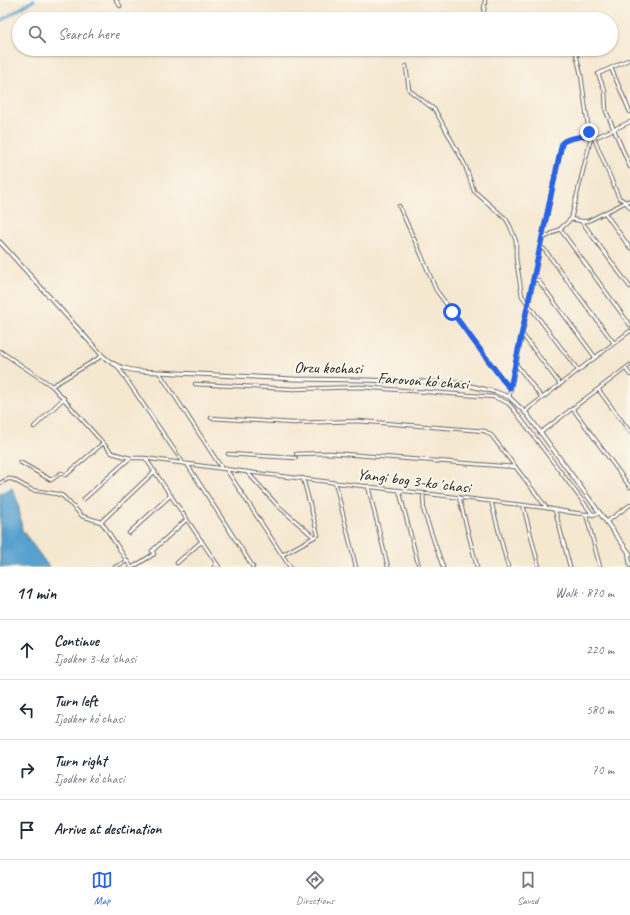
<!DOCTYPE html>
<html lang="en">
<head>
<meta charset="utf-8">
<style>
  :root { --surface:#fff; --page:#f6f6f7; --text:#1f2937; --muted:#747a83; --line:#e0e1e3; --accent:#2563eb }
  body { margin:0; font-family:Caveat,sans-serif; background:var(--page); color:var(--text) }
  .stop { position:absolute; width:12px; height:12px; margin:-9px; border:3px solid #2563eb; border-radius:50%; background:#fff }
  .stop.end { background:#2563eb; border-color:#fff; box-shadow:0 1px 4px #0008 }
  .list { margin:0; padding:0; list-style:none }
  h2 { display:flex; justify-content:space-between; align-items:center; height:52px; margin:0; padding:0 16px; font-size:17px }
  h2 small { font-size:13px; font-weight:400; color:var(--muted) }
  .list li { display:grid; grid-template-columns:26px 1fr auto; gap:12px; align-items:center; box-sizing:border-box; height:60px; padding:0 16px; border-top:1px solid var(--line) }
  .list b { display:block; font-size:15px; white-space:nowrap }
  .list p { margin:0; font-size:13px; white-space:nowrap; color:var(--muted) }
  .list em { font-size:13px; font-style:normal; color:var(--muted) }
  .icon { flex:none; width:22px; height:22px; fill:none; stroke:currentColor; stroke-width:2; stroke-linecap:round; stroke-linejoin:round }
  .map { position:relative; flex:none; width:630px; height:567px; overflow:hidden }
  .search { position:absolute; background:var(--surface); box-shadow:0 1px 3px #0004; left:12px; right:12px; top:12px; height:44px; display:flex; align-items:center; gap:10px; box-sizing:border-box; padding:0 14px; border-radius:22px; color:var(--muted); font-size:15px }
  .sheet { height:292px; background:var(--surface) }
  nav { display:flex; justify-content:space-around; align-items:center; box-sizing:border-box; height:56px; border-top:1px solid var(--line); background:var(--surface); font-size:11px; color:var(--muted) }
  nav a { display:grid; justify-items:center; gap:2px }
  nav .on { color:var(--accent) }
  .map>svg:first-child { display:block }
</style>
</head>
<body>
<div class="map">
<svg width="630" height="567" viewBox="0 0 630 567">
  <rect width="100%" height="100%" fill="#fbf7ec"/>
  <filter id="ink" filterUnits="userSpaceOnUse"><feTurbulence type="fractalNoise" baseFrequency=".025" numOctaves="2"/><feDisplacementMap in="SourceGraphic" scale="8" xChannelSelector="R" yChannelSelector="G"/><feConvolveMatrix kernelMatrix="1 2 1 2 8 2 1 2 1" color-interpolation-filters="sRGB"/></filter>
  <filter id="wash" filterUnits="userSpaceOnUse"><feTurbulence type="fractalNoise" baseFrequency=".012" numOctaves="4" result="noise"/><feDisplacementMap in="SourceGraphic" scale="16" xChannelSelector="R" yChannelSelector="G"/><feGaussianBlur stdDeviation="0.9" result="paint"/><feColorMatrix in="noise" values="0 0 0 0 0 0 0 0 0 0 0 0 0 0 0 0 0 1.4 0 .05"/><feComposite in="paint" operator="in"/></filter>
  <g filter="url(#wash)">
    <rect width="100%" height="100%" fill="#f5e8d1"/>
    <!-- water -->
    <path fill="#58a1cf" stroke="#3a5e76" d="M12 488 18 503 22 530 49 567H0V493Z"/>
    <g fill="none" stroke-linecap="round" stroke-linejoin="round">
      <!-- canal -->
      <path stroke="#58a1cf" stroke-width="3" d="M0 21 34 0"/>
    </g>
  </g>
  <g filter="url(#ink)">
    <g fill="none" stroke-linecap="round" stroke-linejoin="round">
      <!-- minor casing -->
      <g stroke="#68635b" stroke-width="4.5">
        <path id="minor" d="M116 0 120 6
          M483 19 485 0
          M630 59 598 74 605 91 606 111 630 167
          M406 66 409 90 435 110 465 165 474 191 506 219 510 226 516 241V258L522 296 528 304 578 370
          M611 68 630 112
          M584 136 594 138 619 198 626 202 630 208
          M594 138 630 122
          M399 206 421 254 436 290 502 379 510 388
          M605 213 630 248
          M571 219 591 138
          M582 222 630 287
          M560 229 630 325
          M542 239 560 229 571 219 581 221H588L630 200
          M540 247 544 249 614 343
          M533 279 538 280 595 357
          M522 334 560 384
          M0 351 52 386 112 453 130 458H144L247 472 547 508C557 510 591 517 600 513
          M516 364 542 398
          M118 367 183 463
          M626 369 630 375
          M159 372 221 467
          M195 384 294 389 360 387 494 397 508 403 515 411 593 515
          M52 386 102 356
          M598 389 630 432
          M509 397 562 143C570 136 582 140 589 132L581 75 575 49
          M573 409 630 487
          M525 413 529 408 630 331
          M211 418 294 423 358 421 485 431 492 436 546 507
          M34 427 64 398
          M540 433 630 365
          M228 454 296 458
          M296 454 330 453 516 467
          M146 459 219 567
          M20 462 51 480 61 473 66 475 102 444
          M187 464 253 567
          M226 469 290 567
          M247 472 278 506 314 537
          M335 482 356 567
          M0 483 8 479H12L32 490 57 494 63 496 82 516 101 522 105 527 131 567
          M368 486 388 567
          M399 490 419 567
          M423 493 424 512 443 567
          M459 497 477 567
          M84 499 130 458
          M491 501 508 567
          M523 505 539 567
          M555 510 570 567
          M586 514 600 567
          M101 522 155 471
          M606 522 630 505
          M129 533 171 495
          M628 551 630 566
          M282 555 318 535 303 478
          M177 563 202 541
          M115 567 127 561
          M133 567 154 554 152 551 187 519
          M214 567 217 564"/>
      </g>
      <!-- secondary casing -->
      <g stroke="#68635b" stroke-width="5">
        <path id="secondary" d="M0 242 100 353C111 365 123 369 139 371L294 379 365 380 458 383 496 392 509 397 527 414 630 554"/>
      </g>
      <!-- minor -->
      <use href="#minor" stroke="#fff" stroke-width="2.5"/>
      <!-- secondary -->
      <use href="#secondary" stroke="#fff" stroke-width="3"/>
    </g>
  </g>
  <g fill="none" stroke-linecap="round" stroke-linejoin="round" filter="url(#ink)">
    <!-- route -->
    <path stroke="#2563eb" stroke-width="5" d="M452 312 502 379 510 388 562 143C570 135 582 140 589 132"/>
  </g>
  <g text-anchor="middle" stroke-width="4" stroke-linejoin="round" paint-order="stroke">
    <!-- street labels -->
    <g font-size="16" fill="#1c1c1c" stroke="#fbf7ec">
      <text transform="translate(328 367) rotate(1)" y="6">Orzu kochasi</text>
      <text transform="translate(423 380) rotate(4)" y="6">Farovon koʻchasi</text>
      <text transform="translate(414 480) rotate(7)" y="6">Yangi bog 3-koʼchasi</text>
    </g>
  </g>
</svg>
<div class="stop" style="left:452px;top:312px"></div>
<div class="stop end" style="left:589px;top:132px"></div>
<div class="search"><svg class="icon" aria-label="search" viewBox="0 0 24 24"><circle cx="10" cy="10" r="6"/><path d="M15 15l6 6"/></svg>Search here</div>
</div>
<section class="sheet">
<h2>11 min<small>Walk · 870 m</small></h2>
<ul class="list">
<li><svg class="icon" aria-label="ahead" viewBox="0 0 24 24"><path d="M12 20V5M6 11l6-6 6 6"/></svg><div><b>Continue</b><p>Ijodkor 3-koʼchasi</p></div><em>220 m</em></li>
<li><svg class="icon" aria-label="left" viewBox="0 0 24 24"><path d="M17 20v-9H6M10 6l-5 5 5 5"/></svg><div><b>Turn left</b><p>Ijodkor koʻchasi</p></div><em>580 m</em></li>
<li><svg class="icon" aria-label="right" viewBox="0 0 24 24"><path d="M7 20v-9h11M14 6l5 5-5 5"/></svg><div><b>Turn right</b><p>Ijodkor koʻchasi</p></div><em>70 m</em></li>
<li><svg class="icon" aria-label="arrive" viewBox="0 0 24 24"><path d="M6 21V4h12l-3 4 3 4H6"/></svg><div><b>Arrive at destination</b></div></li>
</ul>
</section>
<nav>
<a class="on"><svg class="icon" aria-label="map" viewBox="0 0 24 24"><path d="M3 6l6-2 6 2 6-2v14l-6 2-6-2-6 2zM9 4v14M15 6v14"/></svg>Map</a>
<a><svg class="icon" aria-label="directions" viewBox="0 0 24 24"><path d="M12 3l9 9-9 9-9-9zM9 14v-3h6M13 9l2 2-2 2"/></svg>Directions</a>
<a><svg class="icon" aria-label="saved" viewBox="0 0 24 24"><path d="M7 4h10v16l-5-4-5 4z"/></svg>Saved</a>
</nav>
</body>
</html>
